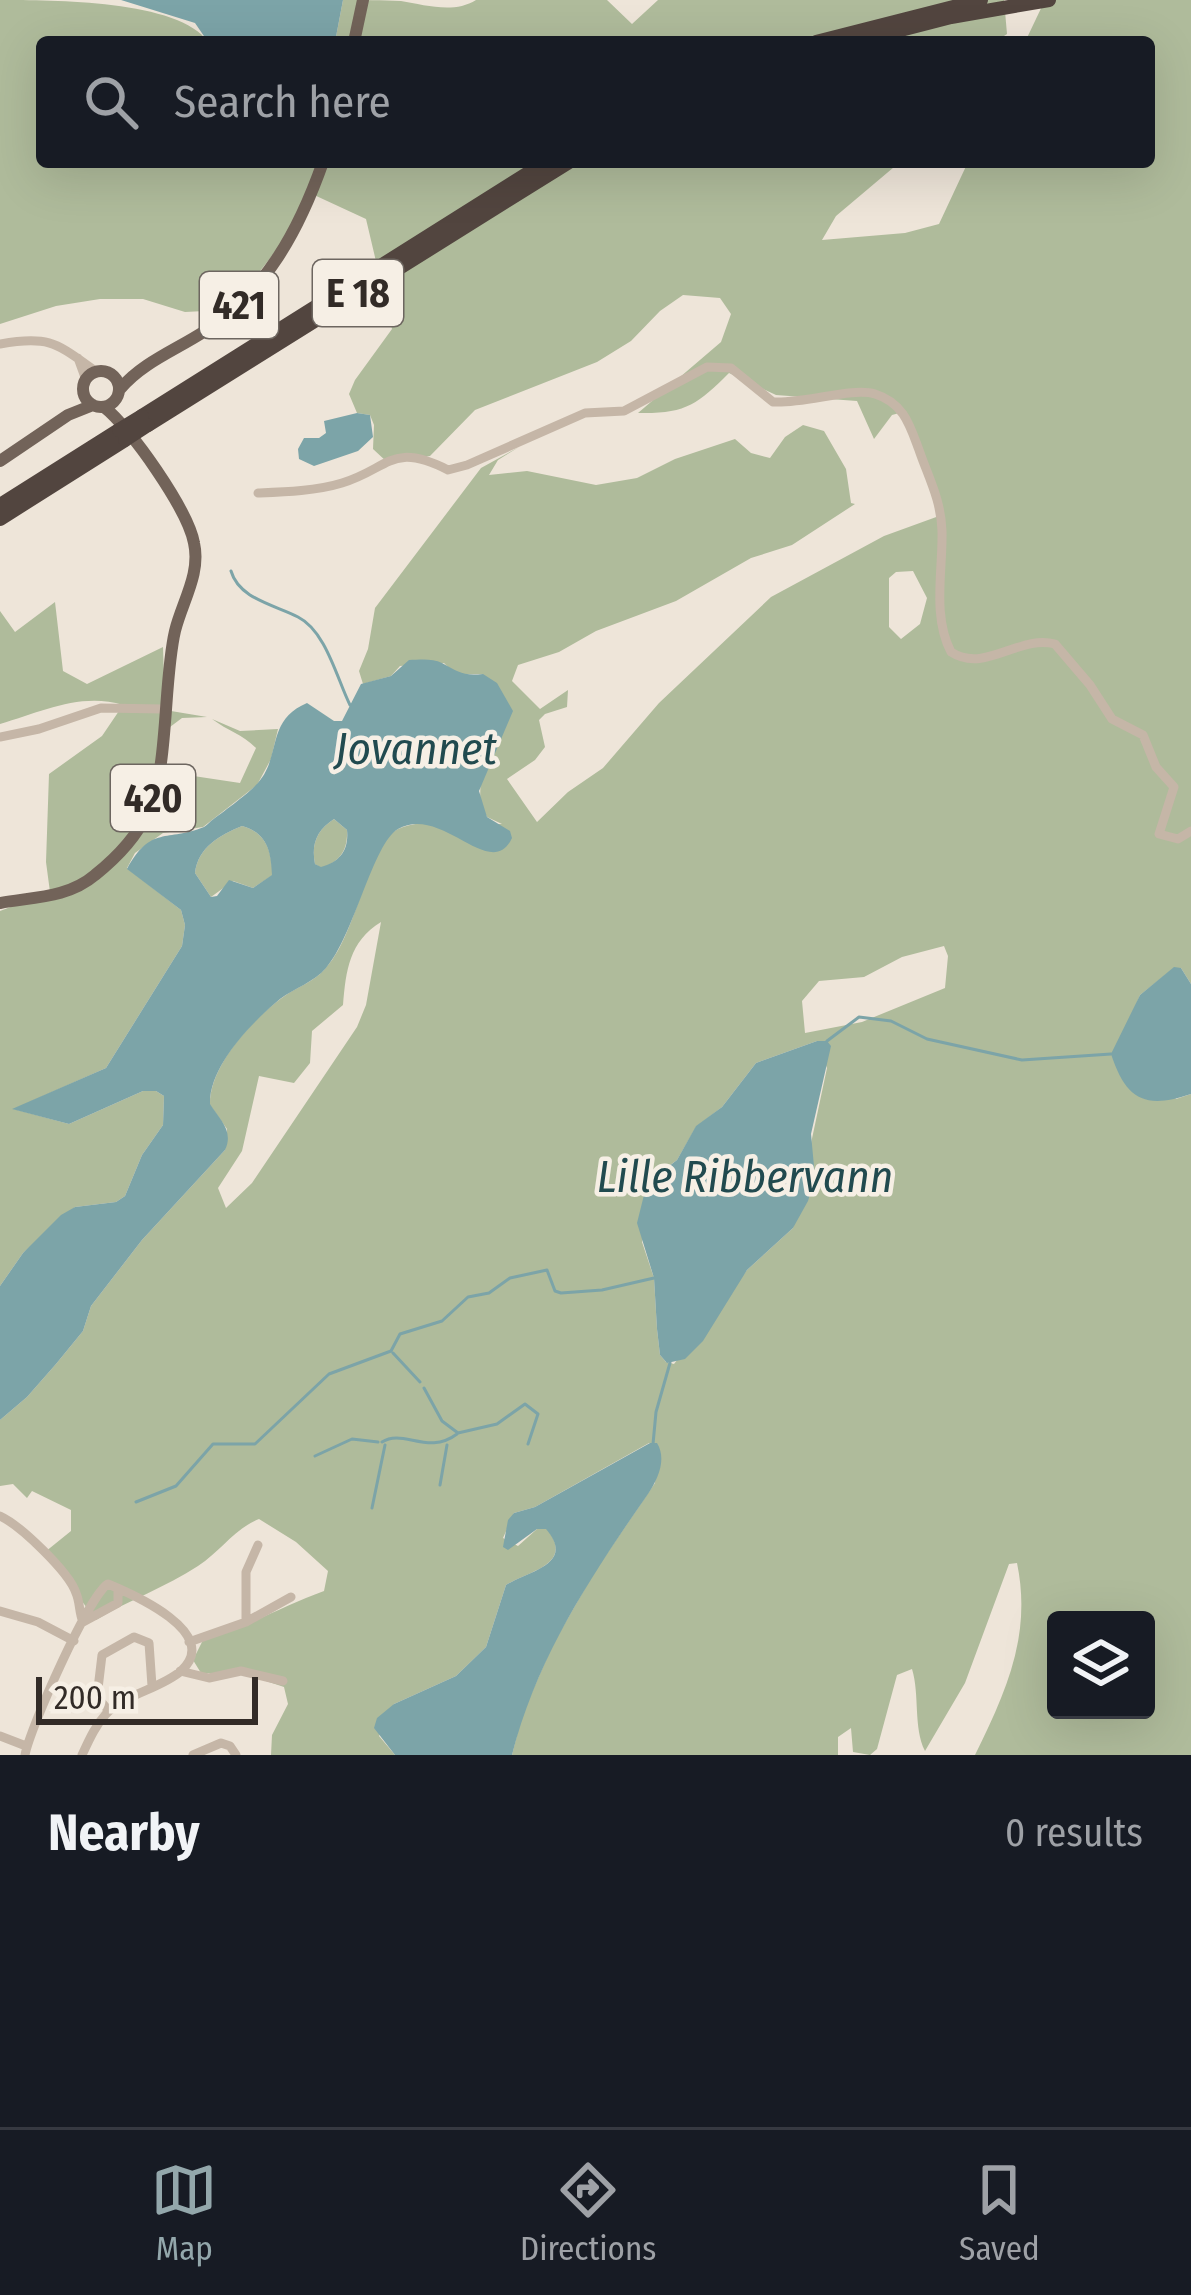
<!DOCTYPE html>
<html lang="en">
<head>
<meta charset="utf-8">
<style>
  :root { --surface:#171b24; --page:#20242c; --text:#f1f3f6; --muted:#9ea1a6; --line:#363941; --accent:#93a7ab }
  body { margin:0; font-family:"Fira Sans Condensed",sans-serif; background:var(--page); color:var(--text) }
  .controls { position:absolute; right:36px; bottom:36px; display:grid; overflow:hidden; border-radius:12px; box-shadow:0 12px 48px #0002 }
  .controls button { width:108px; height:108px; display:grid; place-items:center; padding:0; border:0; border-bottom:3px solid var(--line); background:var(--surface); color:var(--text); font:60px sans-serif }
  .scale { position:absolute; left:36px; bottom:30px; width:222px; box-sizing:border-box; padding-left:12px; border:6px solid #322b27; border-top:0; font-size:33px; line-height:42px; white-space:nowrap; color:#322b27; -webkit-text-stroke:9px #f6efe5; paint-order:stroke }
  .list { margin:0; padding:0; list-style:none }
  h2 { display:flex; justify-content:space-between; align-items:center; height:156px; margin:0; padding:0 48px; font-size:51px }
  h2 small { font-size:39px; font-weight:400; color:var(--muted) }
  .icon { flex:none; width:66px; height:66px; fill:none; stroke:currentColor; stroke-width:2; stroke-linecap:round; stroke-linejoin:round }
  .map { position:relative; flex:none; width:1191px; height:1755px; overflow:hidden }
  .search { position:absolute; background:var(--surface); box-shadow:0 12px 48px #0002; left:36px; right:36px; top:36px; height:132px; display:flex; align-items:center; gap:30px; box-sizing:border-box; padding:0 42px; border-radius:12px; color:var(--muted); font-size:45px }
  .sheet { height:372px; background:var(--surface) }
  nav { display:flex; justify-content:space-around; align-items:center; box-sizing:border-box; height:168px; border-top:3px solid var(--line); background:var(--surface); font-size:33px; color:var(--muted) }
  nav a { display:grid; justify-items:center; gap:6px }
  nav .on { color:var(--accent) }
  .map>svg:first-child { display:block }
</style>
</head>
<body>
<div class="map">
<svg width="1191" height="1755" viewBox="0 0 1191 1755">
  <rect width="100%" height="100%" fill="#eee5d9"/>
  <!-- green -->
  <path fill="#afbb9b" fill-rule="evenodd" d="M0 0C52 0 180 0 208 42H42V162H900L836 216 822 240 905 233 939 224 968 162H1149V42H1025L1045 0H1191V984L1181 968H1174L1140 995 1130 1019 1176 1099 1191 1094V1755H975C1006 1692 1032 1635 1017 1563L1009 1564 965 1683 925 1751C913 1727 920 1695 912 1669L897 1675 877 1749 870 1755 853 1752 851 1728 838 1737V1755H512L522 1715 553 1644 595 1571 655 1483 657 1443H649L535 1507 514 1513 503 1538 518 1546 537 1529H547C575 1564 529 1571 506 1585L486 1647 456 1676 394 1704 379 1736 395 1755H271L272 1735 288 1704 284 1687 245 1674 201 1673 193 1660 203 1640C246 1628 282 1606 324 1591L328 1571 296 1542 259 1519C234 1529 221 1551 198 1566 166 1587 129 1600 96 1620L45 1552 71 1531V1510L32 1491 27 1498 13 1484 0 1486V1420L27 1397 56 1364 83 1331 91 1306 142 1240 225 1150 227 1129 210 1105C209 1065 255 1016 286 995 298 987 314 981 324 970 356 938 367 850 393 832 416 816 474 824 502 824L487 817 480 803 483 674H455L444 663 400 666 391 676 363 684 359 671 368 649 375 608 481 468 519 447 498 460 489 475 527 471 596 485 637 478 675 459 735 439 751 453 770 458 785 437 803 425 824 431 846 469 851 503 855 504 792 545 751 558 676 601 596 631 559 652 518 665 512 681 540 709 568 690 567 707 545 714 539 720 545 747 535 760 507 779 537 822 568 792 603 768 659 703 771 597 884 536 939 516 903 412 892 415 874 439 857 401 776 395 729 373C697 405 685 414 638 413L721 342 731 314 720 298 683 295 660 311 631 341 597 362 475 410 430 456 387 462 373 449 374 425 370 415 357 413 349 394 355 380 392 329 366 219 312 194C287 237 261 275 224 310L185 312 143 299H100L56 306 0 324ZM913 571 927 598 920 624 901 639 889 627V578L896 572ZM381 922 366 1005 357 1027 252 1183 226 1208 218 1188 242 1151 259 1076 294 1083 310 1063 312 1031 343 1005C346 970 349 942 381 922ZM944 946 948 956 945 988 862 1022 805 1033 802 1001 819 981 864 977 902 957ZM817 1041 827 1068 793 1228 747 1270 674 1364 666 1362 660 1355 657 1329 654 1278 642 1242 662 1171 677 1160 696 1127 722 1107 756 1063ZM1056 1620H1146V1710H1056Z
    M343 0C362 0 383 0 401 1 425 5 454 14 476 0H607L632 24 658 0H1004L1007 34 995 42H335Z
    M55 602 63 671 87 684 163 647 165 710 207 717 182 718 166 730 167 772 240 783 256 748C242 734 228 731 212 719L240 731 278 729 271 759 257 785 203 827 163 833 135 853 127 868 181 910 185 925 182 946 106 1068 14 1109 69 1124 143 1091H156L164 1096 163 1125 142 1155 125 1196 116 1202 75 1207 23 1253 0 1286V911L50 892 46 862 49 774 102 736 123 705C81 692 41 712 0 724V611L15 632Z
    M334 819 347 830C348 850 340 862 321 868L315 864C311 844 317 830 334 819Z
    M242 826C267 833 271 851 273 875L253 888 233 881 211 897 195 873C198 847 220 835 242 826Z"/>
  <!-- water -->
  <path fill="#7ca4a8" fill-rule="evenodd" d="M121 0H343L335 42H208L195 23Z
    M357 413 370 415 373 437 358 451 314 466 299 459 298 449 304 438H319L326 433 324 421Z
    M409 660C419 660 432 658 442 663 459 672 462 676 483 674L497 683 513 711 479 791 487 817 510 831 512 838C491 883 442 804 398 829 373 843 354 936 326 968 314 982 295 988 280 999 252 1022 209 1066 210 1104 220 1120 234 1131 225 1150L142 1240 91 1306 83 1331 56 1364 27 1397 0 1420V1286L23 1253 61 1215 75 1207 116 1202 125 1196 142 1155 163 1125 164 1096 156 1091H143L69 1124 12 1109 106 1068 182 946 185 925 181 910 127 869C151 825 167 842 204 827 207 825 209 823 211 821 223 812 245 796 255 786 283 759 264 721 307 703L334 721H342L361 684 391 676ZM334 819 347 830C349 850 340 862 321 867L315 864C311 844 317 830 334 819ZM242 826C267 833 271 851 272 875L253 888 229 880 217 896 211 897 195 873C198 847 220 835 242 826Z
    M1174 967 1181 968 1191 984V1094C1144 1110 1126 1099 1111 1054L1140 995Z
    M817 1041H827L831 1046 811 1134 815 1177 808 1201 793 1228 747 1270 703 1341 685 1359 667 1363 660 1355 657 1329 654 1278 637 1223 647 1183 677 1160 696 1126 722 1107 756 1063Z
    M650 1443H657C667 1459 658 1479 648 1494 591 1576 537 1657 512 1755H395L374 1728 377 1718 394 1704 456 1676 486 1647 506 1585C529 1571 576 1564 546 1529H537L508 1550 503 1547 508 1520 514 1513 535 1507Z"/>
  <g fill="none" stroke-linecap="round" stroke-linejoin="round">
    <!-- stream -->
    <path stroke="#7ca4a8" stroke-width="3" d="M231 571C239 599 275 605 298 617 326 631 337 679 350 705
      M827 1041 859 1017 891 1021 927 1039 1022 1060 1111 1054
      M393 1353 420 1382
      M424 1388 442 1421 458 1433 497 1424 525 1404 538 1414 528 1444
      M382 1442C403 1428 428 1456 457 1434
      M653 1444 656 1412 670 1363
      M315 1456 352 1439 378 1442
      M440 1485 447 1445
      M136 1502 176 1486 213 1444H255L329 1374 391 1351 400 1334 442 1321 468 1297 489 1293 510 1278 547 1270 555 1291 561 1293 602 1290 654 1278
      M372 1508 385 1445"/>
    <!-- minor -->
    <path stroke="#c5b6a7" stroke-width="9" d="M0 344C51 335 57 344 97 372
      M78 358 86 380
      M258 493C285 492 316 491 342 483 389 469 391 441 448 470L467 465 585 413 624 411 707 367 731 368 773 402C805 404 852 387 875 394 904 403 910 426 919 450 929 479 941 500 942 531 943 570 932 616 951 652 985 674 1020 634 1055 644L1090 685 1112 719 1143 735 1156 767 1174 787 1159 834 1178 839 1191 831
      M0 737 39 729 101 708 164 709
      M0 1516C20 1525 69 1572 76 1593 80 1602 79 1613 83 1622L118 1603V1589
      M0 1611 38 1622 74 1641
      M246 1622 291 1597
      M189 1642 246 1622V1572L258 1545
      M180 1671 209 1678 241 1671 283 1681
      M109 1711 97 1697 102 1655 134 1637 149 1643 152 1686
      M0 1736 26 1746
      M25 1755C30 1728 89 1595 108 1584 132 1594 223 1633 181 1671 160 1689 127 1693 106 1714 95 1726 89 1740 82 1755
      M193 1755 221 1743 230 1746 236 1755"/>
    <!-- major -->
    <path stroke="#726359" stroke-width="12" d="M354 42 363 0
      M83 389a18 18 0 1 1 36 0a18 18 0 1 1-36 0Z
      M120 389C143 362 176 350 205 331 267 290 299 230 323 162
      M0 461 68 415 93 405
      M0 903C33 897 68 898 95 875 115 859 137 836 148 812 169 769 163 682 175 631 182 602 201 574 194 543 188 510 130 427 104 407"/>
    <!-- highway -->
    <path stroke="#52453f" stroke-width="14" d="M816 42 981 0
      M854 42 951 17 1049 0
      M142 416 546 162
      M148 425 569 162
      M0 505 119 430
      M0 519 125 440"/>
    <!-- highway-bridge -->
    <path stroke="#52453f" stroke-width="14" d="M119 430 142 416
      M125 440 148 425"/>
  </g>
  <g text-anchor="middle" stroke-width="9" stroke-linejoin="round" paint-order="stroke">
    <!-- shield labels -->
    <g fill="#f6efe5" stroke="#6d6660" stroke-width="3">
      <rect x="313" y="260" width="90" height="66" rx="9"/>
      <rect x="200" y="272" width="78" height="66" rx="9"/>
      <rect x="111" y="765" width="84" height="66" rx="9"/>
    </g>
    <g font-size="39" font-weight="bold" fill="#322b27">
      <text x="358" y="307">E 18</text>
      <text x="239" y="319">421</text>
      <text x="153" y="812">420</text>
    </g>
    <!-- water labels -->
    <g font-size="45" font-style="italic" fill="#214a4f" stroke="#f6efe5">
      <text x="416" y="764">Jovannet</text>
      <text x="745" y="1192">Lille Ribbervann</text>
    </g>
  </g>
</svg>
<div class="controls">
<button><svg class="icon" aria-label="layers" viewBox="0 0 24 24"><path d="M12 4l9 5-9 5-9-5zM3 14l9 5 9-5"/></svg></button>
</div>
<div class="scale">200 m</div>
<div class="search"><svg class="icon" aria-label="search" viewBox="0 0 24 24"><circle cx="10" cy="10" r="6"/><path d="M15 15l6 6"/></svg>Search here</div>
</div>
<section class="sheet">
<h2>Nearby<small>0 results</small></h2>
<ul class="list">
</ul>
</section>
<nav>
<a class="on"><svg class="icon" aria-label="map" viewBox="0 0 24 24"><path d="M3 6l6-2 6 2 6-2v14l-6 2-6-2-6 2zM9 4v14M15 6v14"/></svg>Map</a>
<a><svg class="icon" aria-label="directions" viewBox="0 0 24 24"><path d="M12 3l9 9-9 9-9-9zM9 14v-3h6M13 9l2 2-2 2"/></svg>Directions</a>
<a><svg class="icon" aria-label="saved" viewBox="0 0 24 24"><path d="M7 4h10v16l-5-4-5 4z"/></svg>Saved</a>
</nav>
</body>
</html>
